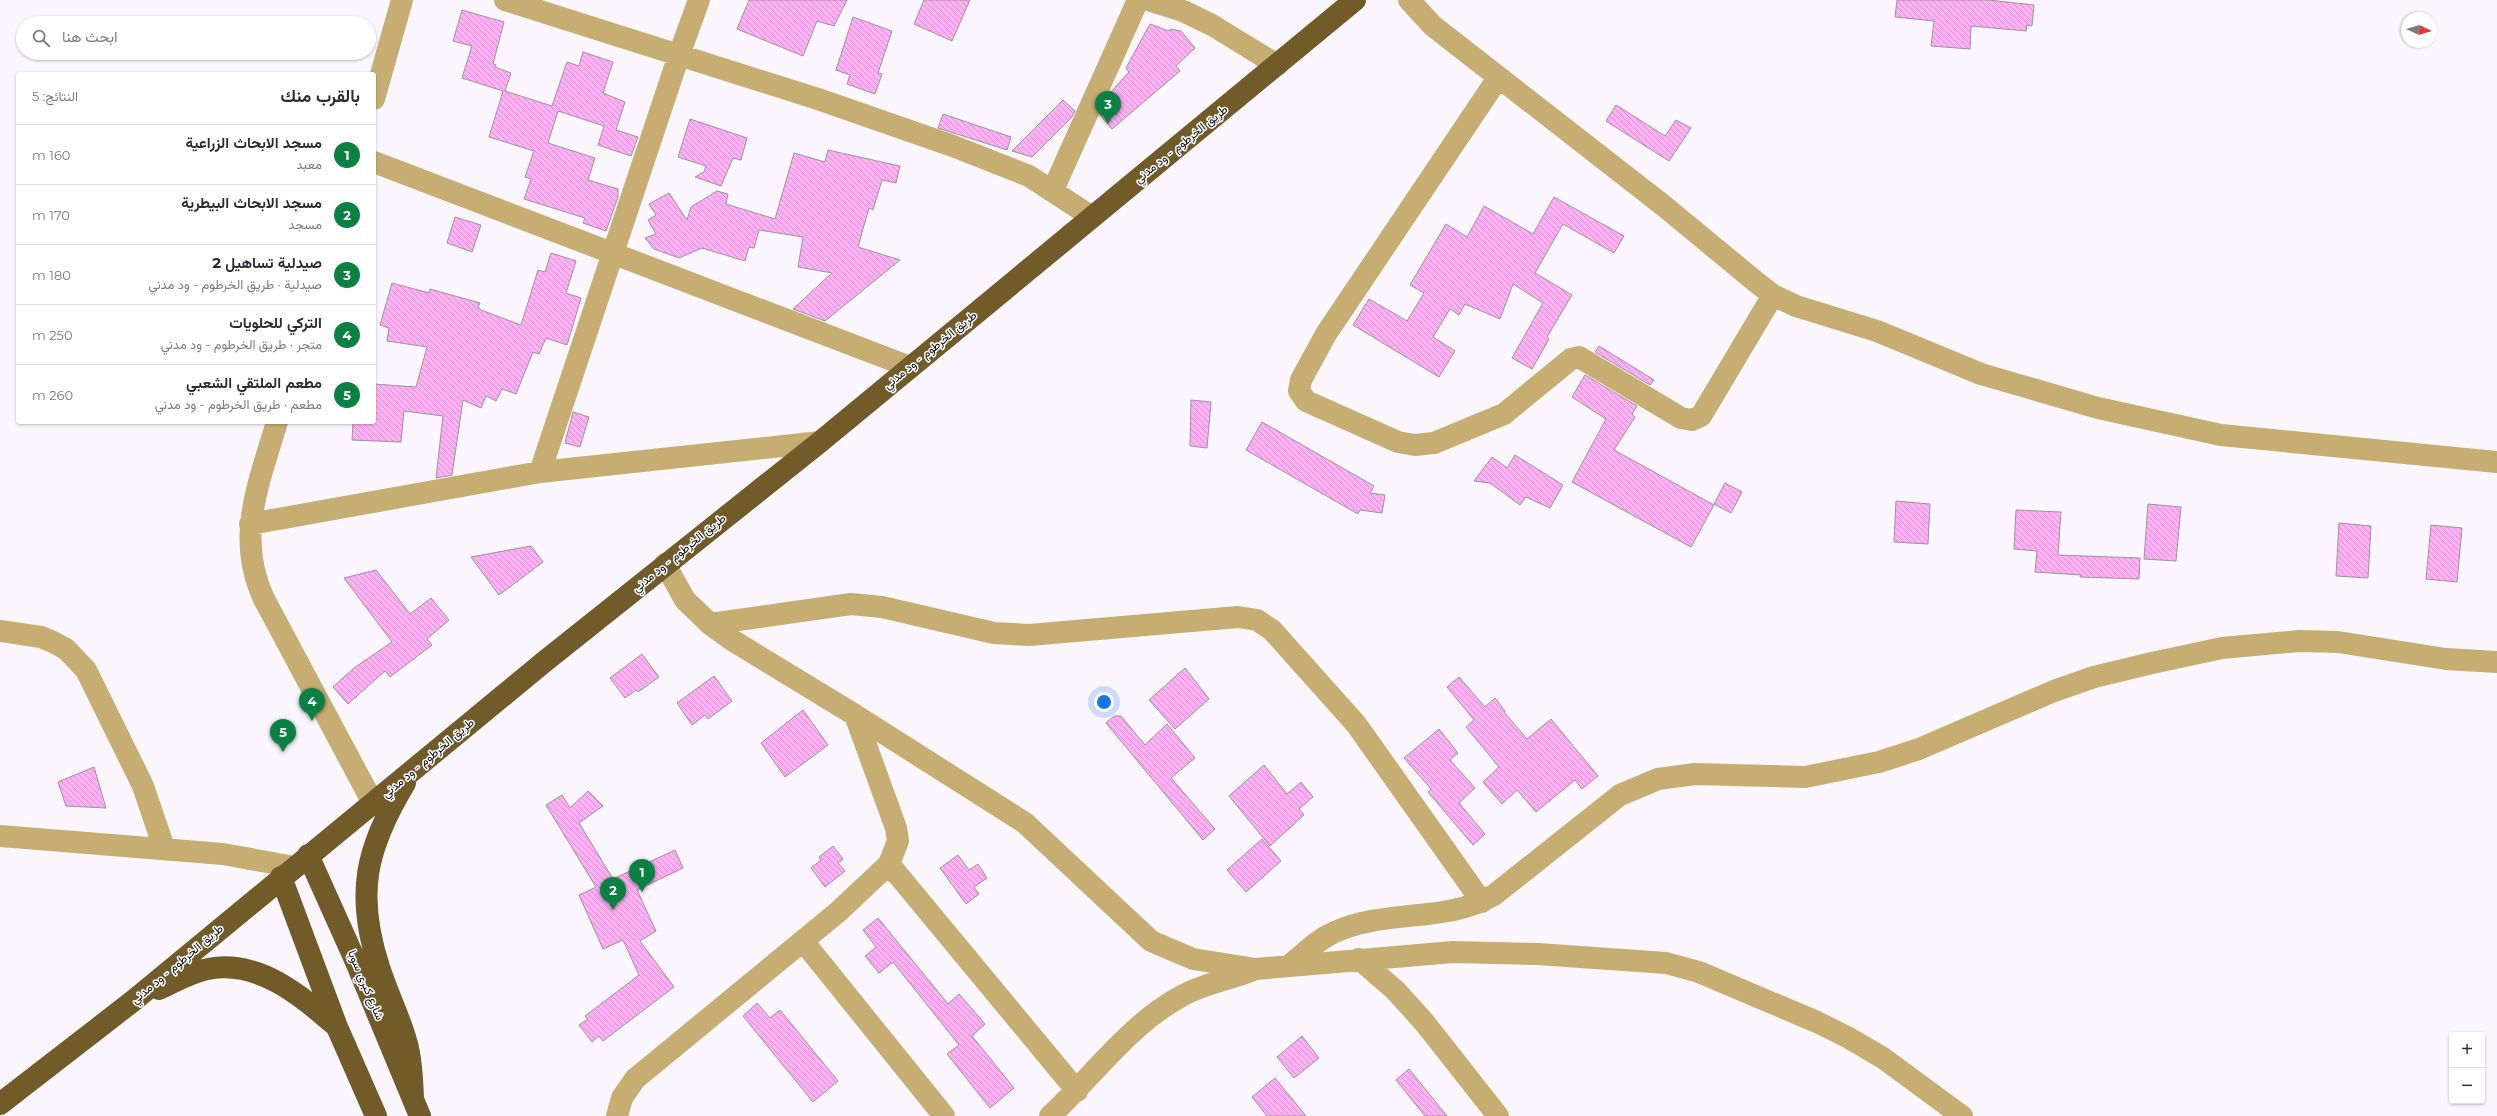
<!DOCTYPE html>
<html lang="ar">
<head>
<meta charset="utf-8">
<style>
  :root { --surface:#fff; --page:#f7f7f7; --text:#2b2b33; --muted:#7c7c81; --line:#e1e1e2; --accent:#0b8043 }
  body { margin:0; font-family:Montserrat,Vazirmatn,sans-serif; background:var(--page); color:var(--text); direction:rtl }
  .controls { position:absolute; right:12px; bottom:12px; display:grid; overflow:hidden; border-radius:4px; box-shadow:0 1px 3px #0004 }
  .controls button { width:36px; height:36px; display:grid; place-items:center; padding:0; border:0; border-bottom:1px solid var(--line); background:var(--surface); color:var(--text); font:20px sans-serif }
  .compass { position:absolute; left:2401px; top:12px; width:36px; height:36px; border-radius:50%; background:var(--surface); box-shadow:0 1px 3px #0004; rotate:94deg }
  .you { position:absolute; left:1104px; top:702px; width:14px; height:14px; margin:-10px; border:3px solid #fff; border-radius:50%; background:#1a73e8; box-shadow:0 0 0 6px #1a73e833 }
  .badge { display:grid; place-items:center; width:26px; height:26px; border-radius:50%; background:var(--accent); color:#fff; font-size:13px; font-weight:700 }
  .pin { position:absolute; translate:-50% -33px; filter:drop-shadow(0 1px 2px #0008) }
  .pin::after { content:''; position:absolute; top:21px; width:14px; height:12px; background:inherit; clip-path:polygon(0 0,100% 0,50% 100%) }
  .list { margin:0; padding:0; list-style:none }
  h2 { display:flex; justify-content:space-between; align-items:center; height:52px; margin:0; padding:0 16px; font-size:17px }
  h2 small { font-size:13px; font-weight:400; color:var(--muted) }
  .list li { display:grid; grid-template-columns:26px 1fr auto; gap:12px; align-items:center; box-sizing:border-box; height:60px; padding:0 16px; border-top:1px solid var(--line) }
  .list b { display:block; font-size:15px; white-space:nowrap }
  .list p { margin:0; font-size:13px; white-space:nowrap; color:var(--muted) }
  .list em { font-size:13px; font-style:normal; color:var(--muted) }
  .icon { flex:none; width:22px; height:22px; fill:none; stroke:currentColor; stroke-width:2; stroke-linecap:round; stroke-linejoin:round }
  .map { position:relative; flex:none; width:2497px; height:1116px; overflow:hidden; direction:ltr }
  .search { position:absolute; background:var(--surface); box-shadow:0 1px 3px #0004; left:16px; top:16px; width:360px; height:44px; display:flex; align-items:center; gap:10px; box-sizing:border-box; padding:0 14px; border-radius:22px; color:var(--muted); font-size:15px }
  .panel { position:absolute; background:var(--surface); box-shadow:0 1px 3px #0004; left:16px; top:72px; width:360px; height:352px; border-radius:4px; direction:rtl }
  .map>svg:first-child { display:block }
</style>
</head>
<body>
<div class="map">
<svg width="2497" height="1116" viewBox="0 0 2497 1116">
  <defs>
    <pattern id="building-back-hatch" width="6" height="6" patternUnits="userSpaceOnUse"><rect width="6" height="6" fill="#fdaff3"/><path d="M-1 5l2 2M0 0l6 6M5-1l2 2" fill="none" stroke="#d895cf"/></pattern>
  </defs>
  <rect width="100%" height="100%" fill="#fbf6fe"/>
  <!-- building -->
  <path fill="url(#building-back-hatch)" stroke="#9d929c" d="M749 0H847L834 26 817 21 803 56 737 29Z
    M924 0H970L952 41 914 24Z
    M1897 0H1989L2034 5 2032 26 2027 25 2026 31 1971 26 1970 49 1931 46 1934 21 1895 17Z
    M462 10 504 22 493 64 496 65 495 67 511 73 505 91 552 106 567 62 579 66 583 52 613 62 603 93 625 102 616 130 638 137 631 156 598 145 604 126 558 111 548 143 595 158 588 180 618 189V197L606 231 583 223 585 218 524 199 531 179 525 177 534 151 489 137 503 91 462 78 472 46 453 41Z
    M853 17 892 31 878 73 882 74 875 94 847 84 850 75 836 70Z
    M1150 24 1169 31 1171 29 1181 31 1195 48 1176 66 1180 71 1112 129 1100 115 1111 92 1129 72 1126 68Z
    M1063 100 1075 111 1072 117 1032 157 1012 151Z
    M1616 105 1665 136 1676 120 1691 128 1669 161 1606 121Z
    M943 114 1011 137 1007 150 938 128Z
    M690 119 747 138 741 160 733 158 721 186 695 177 704 172 706 166 678 157Z
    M828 150 900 166 896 183 882 180 873 210 869 208 858 247 900 260 825 321 793 309 832 273 798 267 803 237 759 230 754 248 749 247 745 261 702 248 679 258 654 249 645 238 656 234 648 220 656 215 649 204 669 193 687 220 691 207 717 191 728 194 726 204 775 219 794 153 825 162Z
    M1554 197 1624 236 1614 253 1563 224 1535 273 1572 295 1547 337 1549 339 1532 369 1512 358 1543 303 1513 284 1500 319 1465 304 1459 315 1450 309 1433 337 1455 351 1439 377 1353 325 1369 299 1407 321 1424 293 1410 285 1446 224 1467 237 1484 206 1533 234Z
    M455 217 481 225 472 252 447 243Z
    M551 253 576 261 566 293 581 298 567 345 546 338 539 354 533 352 516 394 502 389 496 401 486 396 481 408 463 400 452 475 436 478 443 416 404 411 401 442 352 440 353 422H374V384L416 387 427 347 387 341 389 328 380 325 392 283 429 293 430 289 480 303 478 307 481 310 521 325 538 270 545 272Z
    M1599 346 1654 380 1650 385 1595 352Z
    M1585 375 1637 406 1632 414 1635 417 1614 450 1714 505 1691 547 1572 482 1606 419 1572 397Z
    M1191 400 1211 402 1207 448 1190 446Z
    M573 412 589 417 580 447 565 443Z
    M1262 422 1374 486 1370 493 1385 495 1382 513 1360 510 1358 514 1246 450Z
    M1515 455 1563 485 1550 508 1526 497 1520 505 1490 483 1474 481 1492 457 1507 468Z
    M1725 483 1742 492 1731 513 1714 504Z
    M1896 501 1930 504 1928 544 1894 542Z
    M2148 504 2181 507 2176 561 2144 559Z
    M2016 510 2061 512 2058 555 2140 558 2139 579 2080 577 2081 575 2035 572 2037 551 2014 549Z
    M2339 523 2371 526 2368 578 2336 576Z
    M2431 525 2462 528 2457 582 2426 579Z
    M531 546 543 562 499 595 471 557Z
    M376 570 410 614 431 598 449 620 427 639 432 645 390 677 385 671 348 704 333 687 354 668 392 642 344 578Z
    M642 654 659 677 638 692 636 690 625 698 610 678Z
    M1185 668 1209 699 1175 729 1149 700Z
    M714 676 732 701 708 719 705 715 692 725 677 703Z
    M1459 677 1485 707 1495 698 1505 711 1504 712 1527 739 1551 719 1598 776 1582 789 1575 780 1536 812 1517 790 1502 804 1483 782 1499 767 1466 727 1474 720 1447 687Z
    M803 710 828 745 785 777 761 743Z
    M1114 716H1121L1145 745 1167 724 1195 758 1171 778 1215 829 1203 840 1106 723Z
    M1439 729 1458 753 1450 760 1475 788 1459 803 1485 834 1473 845 1428 792 1431 789 1404 758Z
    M1264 765 1287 794 1301 782 1313 797 1299 809 1304 815 1270 846 1229 796Z
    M94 767 106 808 66 806 58 782Z
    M588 791 603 806 579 823 613 879 675 850 683 868 637 890 656 931 640 941 674 987 603 1041 599 1036 592 1042 579 1025 588 1019 585 1016 639 975 623 940 603 949 579 895 596 887 546 805 562 795 570 808Z
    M1262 839 1281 861 1246 892 1227 870Z
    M833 846 843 859 838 863 845 871 825 887 811 868 821 860 819 857Z
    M958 855 969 870 978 864 987 878 974 887 979 894 966 904 940 868Z
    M878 918 948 1004 959 994 985 1024 972 1036 1014 1088 990 1108 947 1054 959 1045 893 962 879 973 865 956 876 947 863 930Z
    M757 1003 770 1018 780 1010 838 1081 813 1102 743 1016Z
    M1302 1036 1319 1058 1294 1078 1277 1057Z
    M1409 1069 1447 1116H1425L1396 1080Z
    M1275 1078 1306 1116H1267L1252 1097Z"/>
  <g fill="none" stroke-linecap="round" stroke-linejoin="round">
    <!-- street -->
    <path stroke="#c6ad72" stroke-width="22" d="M505 0 818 99 953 146 1029 176 1092 217
      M1148 0 1183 11 1212 25 1277 65
      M1409 0 1433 26 1664 206 1756 282 1773 295 1796 306 1877 331 1981 374 2098 408 2221 435 2497 462
      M1498 78 1326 334 1301 380 1299 391 1306 401 1398 442 1415 445 1434 443 1504 414 1571 359 1579 357 1681 418 1692 420 1701 416 1773 295
      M374 99 402 0
      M374 162 910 367
      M1053 190 1138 0
      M277 422C259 483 235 537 264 599L373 803
      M540 472 679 55 699 0
      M250 524 540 472 820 442
      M710 624 851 604 882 607 994 633 1029 635 1238 617 1257 620 1272 630 1356 724 1482 902
      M0 631 41 637 53 642 66 649 86 670 143 786 164 848
      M855 715 1025 823 1151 941 1193 959 1256 969 1453 952 1538 954 1666 963 1699 972 1817 1022 1849 1038 1883 1058 1962 1116
      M0 836 223 854 294 867
      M889 864 1077 1091
      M803 941 944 1116
      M1359 959 1395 990 1424 1022 1498 1116
      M1291 964C1305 953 1318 939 1335 932 1385 909 1446 923 1494 895L1620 795 1658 779 1695 774 1805 777 1879 762 1919 749 2054 691 2094 677 2152 663 2222 648 2300 641 2338 642 2446 659 2497 662
      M617 1116 622 1098 635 1079 838 912 889 864 898 841 896 828 855 715 732 640 710 624 685 600 665 564
      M1050 1116C1091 1078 1130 1024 1180 997 1202 984 1228 980 1251 971"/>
    <!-- highway -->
    <path stroke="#705b29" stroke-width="22" d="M405 783C366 848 355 893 379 967 387 993 400 1017 407 1044 412 1062 412 1080 413 1098
      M308 855 356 962 420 1116
      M281 877 337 1027 376 1116
      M159 989C175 982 191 972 208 969 258 959 300 995 336 1026
      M0 1104 133 1001 544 662 820 442 1355 0"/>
  </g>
  <g text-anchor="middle" stroke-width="3" stroke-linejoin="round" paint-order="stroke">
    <!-- street labels -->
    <g font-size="12" fill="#100d11" stroke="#fff">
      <text transform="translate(1181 144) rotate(-39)" y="4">طريق الخرطوم - ود مدني</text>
      <text transform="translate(930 350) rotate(-39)" y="4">طريق الخرطوم - ود مدني</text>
      <text transform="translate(679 553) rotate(-39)" y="4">طريق الخرطوم - ود مدني</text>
      <text transform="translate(428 758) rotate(-40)" y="4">طريق الخرطوم - ود مدني</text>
      <text transform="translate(177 964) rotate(-40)" y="4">طريق الخرطوم - ود مدني</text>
      <text transform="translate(366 985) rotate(67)" y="4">شارع كبري سوبا</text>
    </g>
  </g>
</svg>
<div class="controls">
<button>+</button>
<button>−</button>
</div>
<svg class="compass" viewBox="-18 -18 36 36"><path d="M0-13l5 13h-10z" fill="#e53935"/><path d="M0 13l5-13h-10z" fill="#7c7c81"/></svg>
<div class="you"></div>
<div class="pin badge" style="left:642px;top:892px">1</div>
<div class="pin badge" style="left:613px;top:910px">2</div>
<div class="pin badge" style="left:1108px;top:124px">3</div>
<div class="pin badge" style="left:312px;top:721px">4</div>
<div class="pin badge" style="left:283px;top:752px">5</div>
<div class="search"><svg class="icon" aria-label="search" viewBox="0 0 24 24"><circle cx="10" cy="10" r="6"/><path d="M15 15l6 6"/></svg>ابحث هنا</div>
<section class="panel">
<h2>بالقرب منك<small>النتائج: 5</small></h2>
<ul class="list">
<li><span class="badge">1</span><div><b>مسجد الابحاث الزراعية</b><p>معبد</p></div><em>160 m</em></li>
<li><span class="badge">2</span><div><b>مسجد الابحاث البيطرية</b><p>مسجد</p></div><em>170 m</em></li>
<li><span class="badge">3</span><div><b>صيدلية تساهيل 2</b><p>صيدلية · طريق الخرطوم - ود مدني</p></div><em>180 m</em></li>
<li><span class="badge">4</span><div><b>التركي للحلويات</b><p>متجر · طريق الخرطوم - ود مدني</p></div><em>250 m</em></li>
<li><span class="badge">5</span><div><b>مطعم الملتقي الشعبي</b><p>مطعم · طريق الخرطوم - ود مدني</p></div><em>260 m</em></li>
</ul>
</section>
</div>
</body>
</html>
